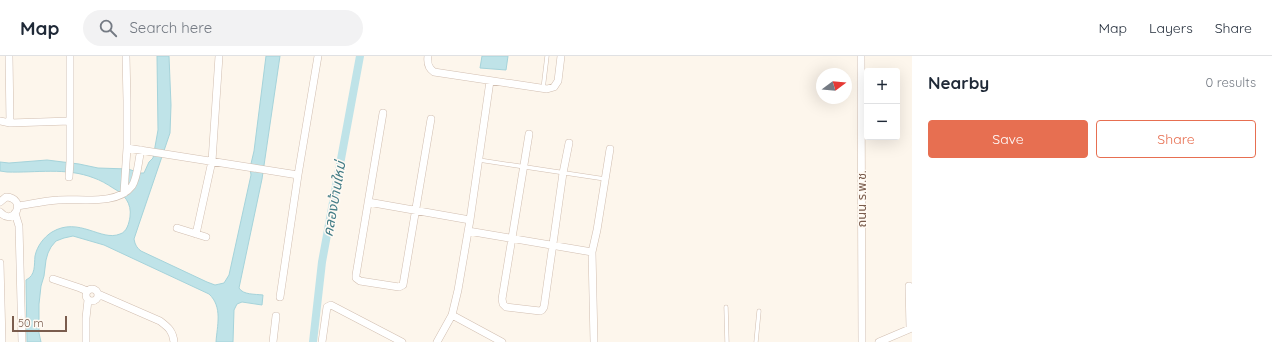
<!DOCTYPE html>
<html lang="en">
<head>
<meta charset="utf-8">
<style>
  :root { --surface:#fff; --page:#f2f2f3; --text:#1f2937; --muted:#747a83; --line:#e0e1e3; --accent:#e76f51 }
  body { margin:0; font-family:Quicksand,"Noto Sans Thai",sans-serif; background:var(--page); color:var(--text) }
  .controls { position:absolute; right:12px; top:12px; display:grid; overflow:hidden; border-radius:4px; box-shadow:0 4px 16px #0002 }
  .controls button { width:36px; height:36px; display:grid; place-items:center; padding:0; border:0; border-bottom:1px solid var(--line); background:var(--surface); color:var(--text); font:20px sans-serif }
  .compass { position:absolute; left:816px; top:12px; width:36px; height:36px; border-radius:50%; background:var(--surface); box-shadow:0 4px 16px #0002; rotate:74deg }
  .scale { position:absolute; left:12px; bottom:10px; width:55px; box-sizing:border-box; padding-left:4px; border:2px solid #7a5c4d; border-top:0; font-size:11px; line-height:14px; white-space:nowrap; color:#7a5c4d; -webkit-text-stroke:3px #fffaf3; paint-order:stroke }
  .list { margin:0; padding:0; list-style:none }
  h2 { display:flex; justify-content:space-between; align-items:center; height:52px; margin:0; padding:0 16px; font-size:17px }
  h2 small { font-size:13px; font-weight:400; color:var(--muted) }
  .actions { display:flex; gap:8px; padding:12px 16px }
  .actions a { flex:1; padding:9px 0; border:1px solid var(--accent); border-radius:4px; text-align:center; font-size:14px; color:var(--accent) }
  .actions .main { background:var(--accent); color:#fff }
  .icon { flex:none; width:22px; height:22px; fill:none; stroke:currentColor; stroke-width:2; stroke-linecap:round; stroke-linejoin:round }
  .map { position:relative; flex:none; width:912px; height:286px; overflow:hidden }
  header { display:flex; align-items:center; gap:24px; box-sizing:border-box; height:56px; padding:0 20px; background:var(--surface); border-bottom:1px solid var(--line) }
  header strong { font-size:19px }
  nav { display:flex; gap:22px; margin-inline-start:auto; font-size:14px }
  .search { width:280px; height:36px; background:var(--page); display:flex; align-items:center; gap:10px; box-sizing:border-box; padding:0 14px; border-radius:22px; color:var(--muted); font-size:15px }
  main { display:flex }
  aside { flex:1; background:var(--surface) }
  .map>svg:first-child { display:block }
</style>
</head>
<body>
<header>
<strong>Map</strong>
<div class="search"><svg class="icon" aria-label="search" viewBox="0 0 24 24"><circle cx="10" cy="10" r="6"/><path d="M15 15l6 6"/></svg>Search here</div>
<nav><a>Map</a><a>Layers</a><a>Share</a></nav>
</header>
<main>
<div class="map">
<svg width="912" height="286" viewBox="0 0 912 286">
  <rect width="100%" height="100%" fill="#fdf6ec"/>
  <!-- water -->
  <path fill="#bfe3e8" stroke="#a5d3da" d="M157 0H169L171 49 170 77 139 168 134 183C135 189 137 192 141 195L207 226 215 229 224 227 229 219 251 119 250 112 254 95 266 0H280L262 123 239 232C243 239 255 238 263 239L262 249 242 246 237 248 234 254 233 286H216C217 270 223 251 209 238L104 189 73 180 64 182 56 185 51 191 48 197 46 204 44 220 41 230 39 248V277L41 286H27L26 224C36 219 34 209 35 200 37 190 44 181 52 176 79 160 101 186 120 178 127 176 129 167 130 161 132 147 124 138 113 132 107 128 100 124 94 122 66 111 36 117 7 116L0 115V106L9 107 47 104 79 108 98 112 128 113 140 117H144L149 106 153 102 158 74Z
    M482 0H508L506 14 480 12Z"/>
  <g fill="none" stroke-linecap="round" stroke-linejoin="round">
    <!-- canal -->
    <path stroke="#bfe3e8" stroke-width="8" d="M313 286 322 206 360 0"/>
    <!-- service casing -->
    <g stroke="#d1beb0" stroke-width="4.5">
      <path id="service" d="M543 33 547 0
        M479 104 605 123
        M726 251 727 286
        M756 286 759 255"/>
    </g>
    <!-- minor casing -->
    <g stroke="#d1beb0" stroke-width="8">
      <path id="minor" d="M9 0 10 67
        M126 0 127 45V92L298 119
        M428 0C427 7 428 12 434 16L547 33 554 31 558 25 561 0
        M861 0 862 286
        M383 57 356 219V222L360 225 399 231 403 229 431 63
        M0 65 10 67 70 65
        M529 78 502 243 503 248 506 251 540 255 542 254 544 251 563 117 569 87
        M69 121 70 105V0
        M124 137 127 92
        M0 146 6 141C28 142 14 172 0 156
        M368 146 470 164
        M18 150C31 148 44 145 58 144 79 142 117 150 132 130 138 121 138 105 141 94
        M15 157 19 170 22 286
        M177 172 206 181
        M468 175 592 196
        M196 178 212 105 219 0
        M0 207 2 286
        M53 223 80 232 87 235
        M909 230 910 272
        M86 239a6 6 0 1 1 12 0a6 6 0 1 1-12 0Z
        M98 238 160 265C168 271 173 275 174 286
        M280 241 298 119 318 0
        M452 259 502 286
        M86 286V262L88 244
        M273 286 276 260
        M322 286 327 251 331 249 402 286
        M437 286 452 259 458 234 470 164 490 25
        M594 286 592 196 597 174 610 93
        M879 286 912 272"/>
    </g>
    <!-- service -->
    <use href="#service" stroke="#fff" stroke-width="3.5"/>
    <!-- minor -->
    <use href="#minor" stroke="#fff" stroke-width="7"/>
  </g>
  <g text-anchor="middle" stroke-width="3" stroke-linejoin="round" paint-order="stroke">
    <!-- street labels -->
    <g font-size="13" fill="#7a5c4d" stroke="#fffaf3">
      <text transform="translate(861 143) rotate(-90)" y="5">ถนน ร.พ.ช.</text>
    </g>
    <!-- water labels -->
    <g font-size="14" font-style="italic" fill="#437c86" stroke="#fffaf3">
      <text transform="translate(334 143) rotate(-80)" y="5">คลองบ้านใหม่</text>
    </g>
  </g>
</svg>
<div class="controls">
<button>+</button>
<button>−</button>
</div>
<svg class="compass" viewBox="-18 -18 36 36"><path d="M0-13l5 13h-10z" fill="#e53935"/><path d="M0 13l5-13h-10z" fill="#747a83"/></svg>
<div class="scale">50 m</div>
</div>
<aside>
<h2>Nearby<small>0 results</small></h2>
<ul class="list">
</ul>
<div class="actions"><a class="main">Save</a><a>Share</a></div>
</aside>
</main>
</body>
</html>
